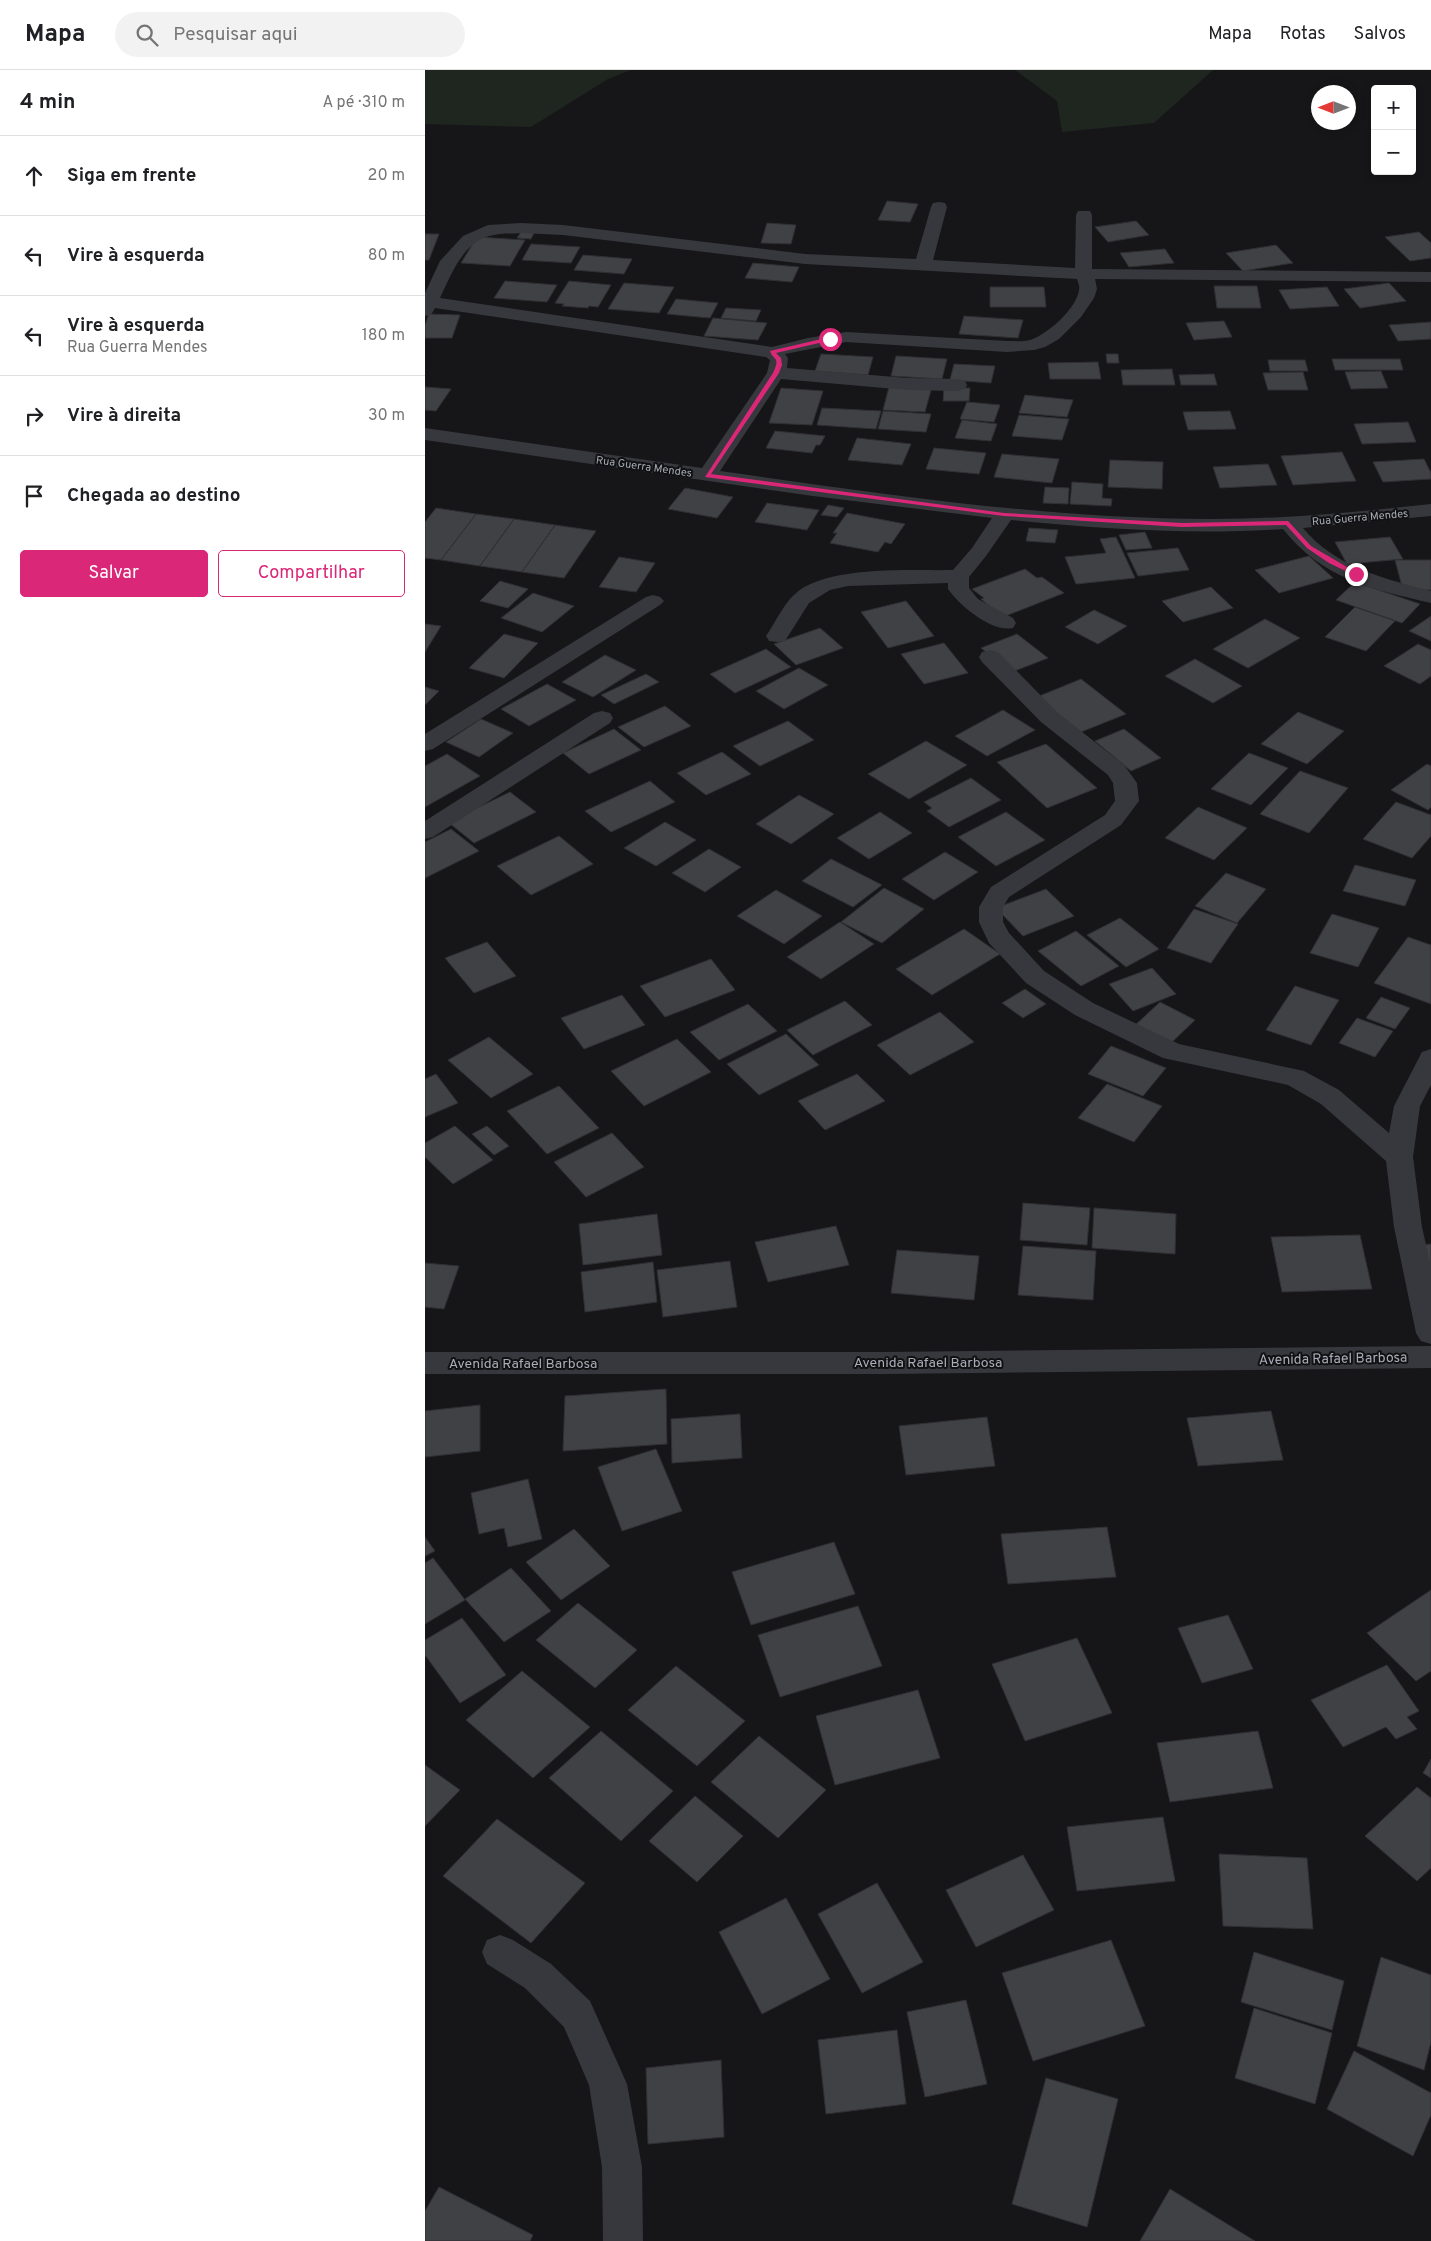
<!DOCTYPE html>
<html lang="pt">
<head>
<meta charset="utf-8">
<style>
  :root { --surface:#fff; --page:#f2f2f2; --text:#202124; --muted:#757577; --line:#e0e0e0; --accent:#db2777 }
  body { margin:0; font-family:Overpass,sans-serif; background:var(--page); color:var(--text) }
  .controls { position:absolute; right:15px; top:15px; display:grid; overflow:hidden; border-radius:5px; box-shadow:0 2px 8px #0003 }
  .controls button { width:45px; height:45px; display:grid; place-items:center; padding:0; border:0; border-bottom:1px solid var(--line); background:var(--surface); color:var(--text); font:25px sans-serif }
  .compass { position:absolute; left:886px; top:15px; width:45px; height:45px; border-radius:50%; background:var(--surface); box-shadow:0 2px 8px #0003; rotate:270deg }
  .stop { position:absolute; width:15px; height:15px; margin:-11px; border:4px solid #db2777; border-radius:50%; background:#fff }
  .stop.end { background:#db2777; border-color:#fff; box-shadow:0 1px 5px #0008 }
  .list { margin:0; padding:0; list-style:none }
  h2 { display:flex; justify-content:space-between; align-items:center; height:65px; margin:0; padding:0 20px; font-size:21px }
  h2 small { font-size:16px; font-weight:400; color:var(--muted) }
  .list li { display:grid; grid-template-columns:32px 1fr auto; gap:15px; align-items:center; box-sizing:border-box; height:80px; padding:0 20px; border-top:1px solid var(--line) }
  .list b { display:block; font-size:19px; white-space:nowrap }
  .list p { margin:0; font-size:16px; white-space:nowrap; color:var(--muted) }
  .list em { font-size:16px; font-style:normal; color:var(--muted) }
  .actions { display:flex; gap:10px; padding:15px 20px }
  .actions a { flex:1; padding:11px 0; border:1px solid var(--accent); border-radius:5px; text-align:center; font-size:18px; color:var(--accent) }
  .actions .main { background:var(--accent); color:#fff }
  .icon { flex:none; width:28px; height:28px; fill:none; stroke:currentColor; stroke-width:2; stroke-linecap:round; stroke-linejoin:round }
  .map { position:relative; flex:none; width:1006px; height:2171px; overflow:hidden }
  header { display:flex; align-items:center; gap:30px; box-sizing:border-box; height:70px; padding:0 25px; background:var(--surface); border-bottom:1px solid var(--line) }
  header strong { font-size:24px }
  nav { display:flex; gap:28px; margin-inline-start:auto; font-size:18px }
  .search { width:350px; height:45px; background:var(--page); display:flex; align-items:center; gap:12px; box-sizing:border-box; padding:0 18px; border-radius:28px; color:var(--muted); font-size:19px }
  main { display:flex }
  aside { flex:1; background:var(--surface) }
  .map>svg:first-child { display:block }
</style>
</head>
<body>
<header>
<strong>Mapa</strong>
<div class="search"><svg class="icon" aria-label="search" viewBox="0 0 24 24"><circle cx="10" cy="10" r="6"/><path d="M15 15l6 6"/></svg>Pesquisar aqui</div>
<nav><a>Mapa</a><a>Rotas</a><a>Salvos</a></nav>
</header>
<main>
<aside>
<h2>4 min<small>A pé · 310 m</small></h2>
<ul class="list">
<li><svg class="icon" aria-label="ahead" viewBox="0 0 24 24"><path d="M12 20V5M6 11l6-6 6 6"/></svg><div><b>Siga em frente</b></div><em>20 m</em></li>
<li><svg class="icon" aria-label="left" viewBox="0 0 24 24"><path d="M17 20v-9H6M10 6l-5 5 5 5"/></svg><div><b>Vire à esquerda</b></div><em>80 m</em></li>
<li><svg class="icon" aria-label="left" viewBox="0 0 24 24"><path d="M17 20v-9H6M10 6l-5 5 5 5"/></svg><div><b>Vire à esquerda</b><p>Rua Guerra Mendes</p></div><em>180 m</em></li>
<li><svg class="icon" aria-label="right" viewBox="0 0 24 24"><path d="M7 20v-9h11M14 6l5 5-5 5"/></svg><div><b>Vire à direita</b></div><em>30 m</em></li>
<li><svg class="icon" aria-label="arrive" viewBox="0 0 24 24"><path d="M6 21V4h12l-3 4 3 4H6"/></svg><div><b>Chegada ao destino</b></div></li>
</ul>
<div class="actions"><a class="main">Salvar</a><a>Compartilhar</a></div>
</aside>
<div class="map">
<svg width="1006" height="2171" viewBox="0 0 1006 2171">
  <rect width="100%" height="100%" fill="#161618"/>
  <!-- green -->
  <path fill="#1e261f" d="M0 0H206L183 9 106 57 0 54Z
    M590 0H788L729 53 637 62 632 31Z"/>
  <!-- building -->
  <path fill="#404145" stroke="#303034" d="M462 131 493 134 485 152 453 150Z
    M711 151 724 165 683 172 670 157Z
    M342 153 371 155 366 174 336 173Z
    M96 162 109 163 106 169 92 168Z
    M994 162 1006 173V188L985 191 960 167Z
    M0 164H14L4 190H0Z
    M52 167 100 170 85 196 36 193Z
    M106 174 155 177 146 193 97 190Z
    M851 175 868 193 818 201 801 183Z
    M740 179 749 193 704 197 695 183Z
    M158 185 207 189 199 204 149 200Z
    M328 193 374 197 367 212 320 208Z
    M80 211 132 215 122 232 69 228Z
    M144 211 186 215 173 237 164 236 163 238 137 236 139 234 130 233Z
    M199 213 249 217 234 243 183 239Z
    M964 213 981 231 935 238 919 219Z
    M789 216H832L836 238H792Z
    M565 217H619L621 237H565Z
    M902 217 914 236 865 239 854 220Z
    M251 229 293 233 285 248 242 244Z
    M301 238 336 240 331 251 296 248Z
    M4 244 35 245 27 268H0V255Z
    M539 246 598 250 593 268 534 264Z
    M288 248 342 253 333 270 279 266Z
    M799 251 807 267 769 270 761 253Z
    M1006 252V269L973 271 964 255Z
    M396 284 448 287 443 305 390 301Z
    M681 284H693L694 293H682Z
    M471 286 522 289 517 309 466 306Z
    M907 289H975L978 300H910Z
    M843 290H880L883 301H845Z
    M673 292 676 309H625L623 293Z
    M529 294 570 296 566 313 525 310Z
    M747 299 750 315H698L696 300Z
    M956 301 963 318 926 319 920 302Z
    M878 302 883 320H843L838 303Z
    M789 304 792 315H756L754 305Z
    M0 317 26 319 11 341 0 340Z
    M464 317 506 320 500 342 458 340Z
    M356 318 398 321 387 355 344 353Z
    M519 318H545L544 331H518Z
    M600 325 648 330 642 347 594 343Z
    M542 332 575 335 569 352 535 349Z
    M397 338 456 341 451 359 392 355Z
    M458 341 506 344 501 362 453 359Z
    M805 341 811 359 763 360 758 342Z
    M594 345 644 349 637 370 587 366Z
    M537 350 572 354 566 371 530 368Z
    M983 352 991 372 937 374 929 354Z
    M350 361 400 366 395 375H391L387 383 341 378Z
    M432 368 486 374 477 395 423 390Z
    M509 378 561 383 554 404 501 399Z
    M917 382 931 411 868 415 856 386Z
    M577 384 634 389 627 413 569 407Z
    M999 389 1006 403V409L958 412 948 392Z
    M685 390 738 392 737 419 683 417Z
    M843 394 852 415 795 418 788 397Z
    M647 412 678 414 677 428 687 429 686 436 645 434Z
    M620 417 644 418 643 434 618 433Z
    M260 418 308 427 292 448 243 439Z
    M342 433 394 440 382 460 330 452Z
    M403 435 419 438 412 447 396 445Z
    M11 438 51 444 16 490 0 488V452Z
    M422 443 480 454 466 474 460 472 453 482 405 473 412 463H408Z
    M51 444 89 449 55 496 16 490Z
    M89 449 130 455 97 502 55 496Z
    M130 455 171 461 139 508 97 502Z
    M604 458 633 460 630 473 601 471Z
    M720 462 727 478 701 480 694 465Z
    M691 467 710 508 651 514 640 487 681 483 675 469Z
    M965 467 978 489 922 494 910 472Z
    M753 478 764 500 713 506 702 483Z
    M884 486 908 508 854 523 830 500Z
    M194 487 230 493 211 522 174 517Z
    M970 490H1006V520H978Z
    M600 499 612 508 617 507 639 523 578 547 556 529 559 528 547 519Z
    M75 511 103 519 83 538 55 531Z
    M930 512 995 534 977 553 911 530Z
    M786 517 808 538 758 552 737 531Z
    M108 523 149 536 117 562 76 548Z
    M481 531 509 566 463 578 436 542Z
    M930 537 970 551 941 581 900 567Z
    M669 540 702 556 673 574 640 557Z
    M1006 546V571L984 561Z
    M840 549 875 568 823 598 788 579Z
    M0 554 16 556 0 582Z
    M395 558 418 578 371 595 349 574Z
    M79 564 113 573 79 608 44 598Z
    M592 564 623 588 587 602 556 578Z
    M519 573 543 603 499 614 476 584Z
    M993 574 1006 580V606L995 614 959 596Z
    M341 579 366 597 310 623 285 604Z
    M180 585 211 600 168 627 137 612Z
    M770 589 817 616 788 633 740 606Z
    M374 598 403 615 359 639 331 621Z
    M221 604 234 612 189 634 176 625Z
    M656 609 701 644 656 662 612 627Z
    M122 614 151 630 104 656 76 639Z
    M0 617 14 621 0 635Z
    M240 636 266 656 219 677 193 657Z
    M578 640 610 660 562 686 530 666Z
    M873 642 919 661 882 694 836 674Z
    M56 649 88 663 54 687 21 672Z
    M363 651 389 670 335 696 308 676Z
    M189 659 216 680 164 704 138 683Z
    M699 659 736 688 706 701 670 671Z
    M501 671 542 695 484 729 443 704Z
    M621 674 672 718 622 738 572 692Z
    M297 682 326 704 281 725 252 703Z
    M824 683 863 698 826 735 786 719Z
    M22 684 55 706 0 737V696Z
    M1002 694 1006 696V737L1003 740 966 720Z
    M875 701 923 718 884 763 835 744Z
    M546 708 576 730 524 757 502 741 507 738 499 732Z
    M225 711 250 732 186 762 160 741Z
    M85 722 111 742 49 773 23 752Z
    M374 725 409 744 366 774 331 754Z
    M971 732 1006 745V766L987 788 938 769Z
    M773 737 822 758 789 790 740 768Z
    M455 742 487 763 444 789 412 768Z
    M581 742 620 770 571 796 533 767Z
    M240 752 271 770 231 796 199 778Z
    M26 759 54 781 0 808V772Z
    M134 766 168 794 106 825 72 796Z
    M284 779 316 797 280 822 247 803Z
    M520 782 553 802 509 830 477 809Z
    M406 789 457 815 428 837 377 811Z
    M930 795 991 810 980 836 918 821Z
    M801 803 841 819 812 853 770 836Z
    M459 818 499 839 457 873 416 852Z
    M621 819 649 846 598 866 571 838Z
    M351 820 397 846 359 874 312 846Z
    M769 839 813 854 786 893 742 878Z
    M907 844 954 858 933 897 885 883Z
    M695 848 734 879 701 897 662 865Z
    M415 852 449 874 396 909 362 887Z
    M539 859 575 884 507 925 471 899Z
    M651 861 694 896 656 916 613 881Z
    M983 867 1006 875V934L949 913Z
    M62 872 91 906 49 923 20 888Z
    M286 889 310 920 240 947 215 916Z
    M727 898 751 924 708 941 684 914Z
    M870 916 914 930 886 975 841 960Z
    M600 919 621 934 598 948 577 933Z
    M197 925 220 955 159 979 136 948Z
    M956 927 985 938 970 959 941 948Z
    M420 931 447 955 388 985 362 960Z
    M735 932 770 950 742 977 706 959Z
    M323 934 352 961 294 990 265 962Z
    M515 942 549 972 485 1005 452 975Z
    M932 948 968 961 950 987 914 973Z
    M361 964 394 995 334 1025 302 994Z
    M64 967 108 1004 66 1028 23 990Z
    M252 969 286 1002 219 1036 186 1001Z
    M686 976 741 998 718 1026 663 1004Z
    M11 1004 33 1033 0 1047V1009Z
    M432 1004 460 1031 400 1060 373 1031Z
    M682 1014 737 1036 709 1072 653 1048Z
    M134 1016 174 1058 122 1084 82 1041Z
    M30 1056 68 1090 28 1114 0 1087V1073Z
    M62 1056 84 1076 69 1085 47 1064Z
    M187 1063 219 1097 161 1127 129 1092Z
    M598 1133 665 1138 662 1175 595 1170Z
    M669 1138 751 1144 750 1184 667 1178Z
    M232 1144 237 1185 158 1195 154 1154Z
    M411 1156 424 1195 343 1212 330 1172Z
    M935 1165 947 1219 857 1222 846 1167Z
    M1006 1174V1210L993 1175Z
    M598 1176 671 1181 668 1230 593 1225Z
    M472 1180 554 1186 549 1230 466 1223Z
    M305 1191 312 1237 238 1247 232 1200Z
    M228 1192 232 1232 160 1242 156 1202Z
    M0 1193 34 1196 19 1239 0 1237Z
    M241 1319 242 1374 138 1381 140 1326Z
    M55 1335V1381L0 1387V1341Z
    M846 1341 858 1390 773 1396 762 1348Z
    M315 1344 317 1388 247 1393 246 1349Z
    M562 1347 570 1396 481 1405 474 1356Z
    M231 1379 257 1441 197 1461 173 1397Z
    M103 1409 117 1469 83 1477 79 1458 54 1464 46 1423Z
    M682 1457 691 1507 583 1514 576 1464Z
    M149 1459 185 1496 136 1530 101 1492Z
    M0 1467 10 1481 0 1486Z
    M409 1472 430 1524 326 1555 307 1502Z
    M8 1488 40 1530 0 1554V1493Z
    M86 1498 126 1541 79 1572 40 1529Z
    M1006 1520V1601L991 1611 942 1563Z
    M153 1533 212 1580 170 1618 111 1570Z
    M433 1536 457 1596 355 1627 333 1565Z
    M803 1545 828 1599 777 1613 753 1558Z
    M37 1548 81 1605 35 1633 0 1585V1570Z
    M652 1568 687 1643 600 1671 567 1594Z
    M962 1595 994 1641 982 1647 992 1659 971 1669 961 1657 918 1677 886 1630Z
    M251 1596 320 1651 272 1696 203 1640Z
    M97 1601 165 1657 108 1708 41 1650Z
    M493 1620 515 1688 410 1715 391 1646Z
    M176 1661 248 1721 196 1771 124 1708Z
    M833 1661 848 1718 745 1732 732 1673Z
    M334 1666 401 1720 353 1768 286 1712Z
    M1006 1689V1708L998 1703Z
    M0 1695 35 1720 0 1756Z
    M992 1717 1006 1728V1798L992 1811 940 1766Z
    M270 1726 318 1766 272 1812 224 1771Z
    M738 1747 750 1811 652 1821 642 1757Z
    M72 1749 160 1813 106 1873 18 1806Z
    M794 1784 882 1788 888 1859 798 1856Z
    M598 1785 629 1840 551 1877 521 1820Z
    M452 1813 498 1892 437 1923 393 1844Z
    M361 1828 405 1909 337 1944 294 1862Z
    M686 1870 720 1956 608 1991 577 1903Z
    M829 1882 919 1911 907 1960 816 1932Z
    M956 1887 1006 1905V1972L999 2000 932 1976Z
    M541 1930 562 2014 500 2027 482 1942Z
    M829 1938 907 1963 890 2034 810 2008Z
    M472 1960 481 2034 401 2044 393 1970Z
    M929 1981 1006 2023V2045L988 2086 902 2039Z
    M296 1990 299 2067 223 2074 221 1998Z
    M621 2008 693 2029 662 2157 587 2134Z
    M14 2117 108 2165 105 2171H0V2141Z
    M745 2119 830 2171H715Z"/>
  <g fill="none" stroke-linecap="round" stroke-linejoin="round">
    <!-- minor -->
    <path fill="#37383d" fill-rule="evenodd" d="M514 132 520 133 522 137 508 190 650 198 651 145 653 141H665L667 145V199L1006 202V212L670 209 672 219 669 228 656 247 634 269 620 277 609 280 582 282 421 272 360 284 363 288 362 298 482 308 533 309 540 311 542 315 540 319 533 321 482 320 356 309 295 401C458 424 622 449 787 449 861 449 933 442 1006 434V446L878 458C910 497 960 509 1006 521V533C946 519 898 509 858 459 767 465 676 459 586 450L561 486 544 507V518L553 529 588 548 591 553 588 558C567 563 534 535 523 519V513L423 516 405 520 384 533 360 571 352 572 344 571 341 566C350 553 358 535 369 525 399 495 487 501 528 500L547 478 567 448 388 426 0 370V358L277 398 342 303 345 290 341 287 10 238 6 245 0 246V223L15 191 38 166 63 155 96 153 138 155 380 184 491 189 506 137 508 133ZM96 163 138 165 380 194 652 209C653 213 655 216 654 220 652 238 622 265 605 270 598 272 589 271 582 271L421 262 383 268 347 277 15 228C26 205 39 169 69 165 78 163 87 164 96 163Z
      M228 525 235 527 239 531 235 535 8 679 0 681V664L221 527Z
      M565 580 573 582 632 642 699 695 712 713 714 731 696 755 584 827 578 837V852L584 863 619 901 668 933 754 974 879 1001 914 1020 964 1063 969 1036 997 982 1006 979V1015L995 1036 988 1087 997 1157 1006 1197V1274L996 1271 991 1263 969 1157 961 1091 896 1034 863 1015 738 988 650 945 601 913 564 873 554 852V837L566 817 680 745 690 731 688 713 683 705 616 652 557 592 554 587 557 582Z
      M177 641 185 643 188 648 185 653 8 767 0 769V751L169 643Z
      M1006 1276V1298L460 1304H0V1282H460Z
      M75 1865 88 1870 126 1894 165 1931 202 2014 217 2097 218 2171H178L177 2097 164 2015 139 1957 100 1918 62 1894 57 1882 62 1870Z"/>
  </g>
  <!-- route -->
  <path fill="#db2777" d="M405 267 407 270 351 283 356 288 357 295 354 303 286 404 579 443 757 453 863 451 886 476 934 504 929 505 904 493 882 478 861 455 757 457 579 446 280 407 348 303C356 286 348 291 345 281Z"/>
  <g text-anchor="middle" stroke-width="4" stroke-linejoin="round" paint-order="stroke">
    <!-- far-street labels -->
    <g font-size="11" fill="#a8adb8" stroke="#111113">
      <text transform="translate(219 396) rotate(8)" y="4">Rua Guerra Mendes</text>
      <text transform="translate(935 447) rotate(-5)" y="4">Rua Guerra Mendes</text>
    </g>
    <!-- street labels -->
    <g font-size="14" fill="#a8adb8" stroke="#111113">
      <text transform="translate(908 1288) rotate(-1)" y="5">Avenida Rafael Barbosa</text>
      <text x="503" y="1297">Avenida Rafael Barbosa</text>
      <text x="98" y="1298">Avenida Rafael Barbosa</text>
    </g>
  </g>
</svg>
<div class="controls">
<button>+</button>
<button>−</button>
</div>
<svg class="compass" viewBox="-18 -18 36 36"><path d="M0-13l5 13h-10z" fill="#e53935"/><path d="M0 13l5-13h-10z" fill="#757577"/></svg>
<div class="stop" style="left:405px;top:269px"></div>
<div class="stop end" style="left:931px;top:504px"></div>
</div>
</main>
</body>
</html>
